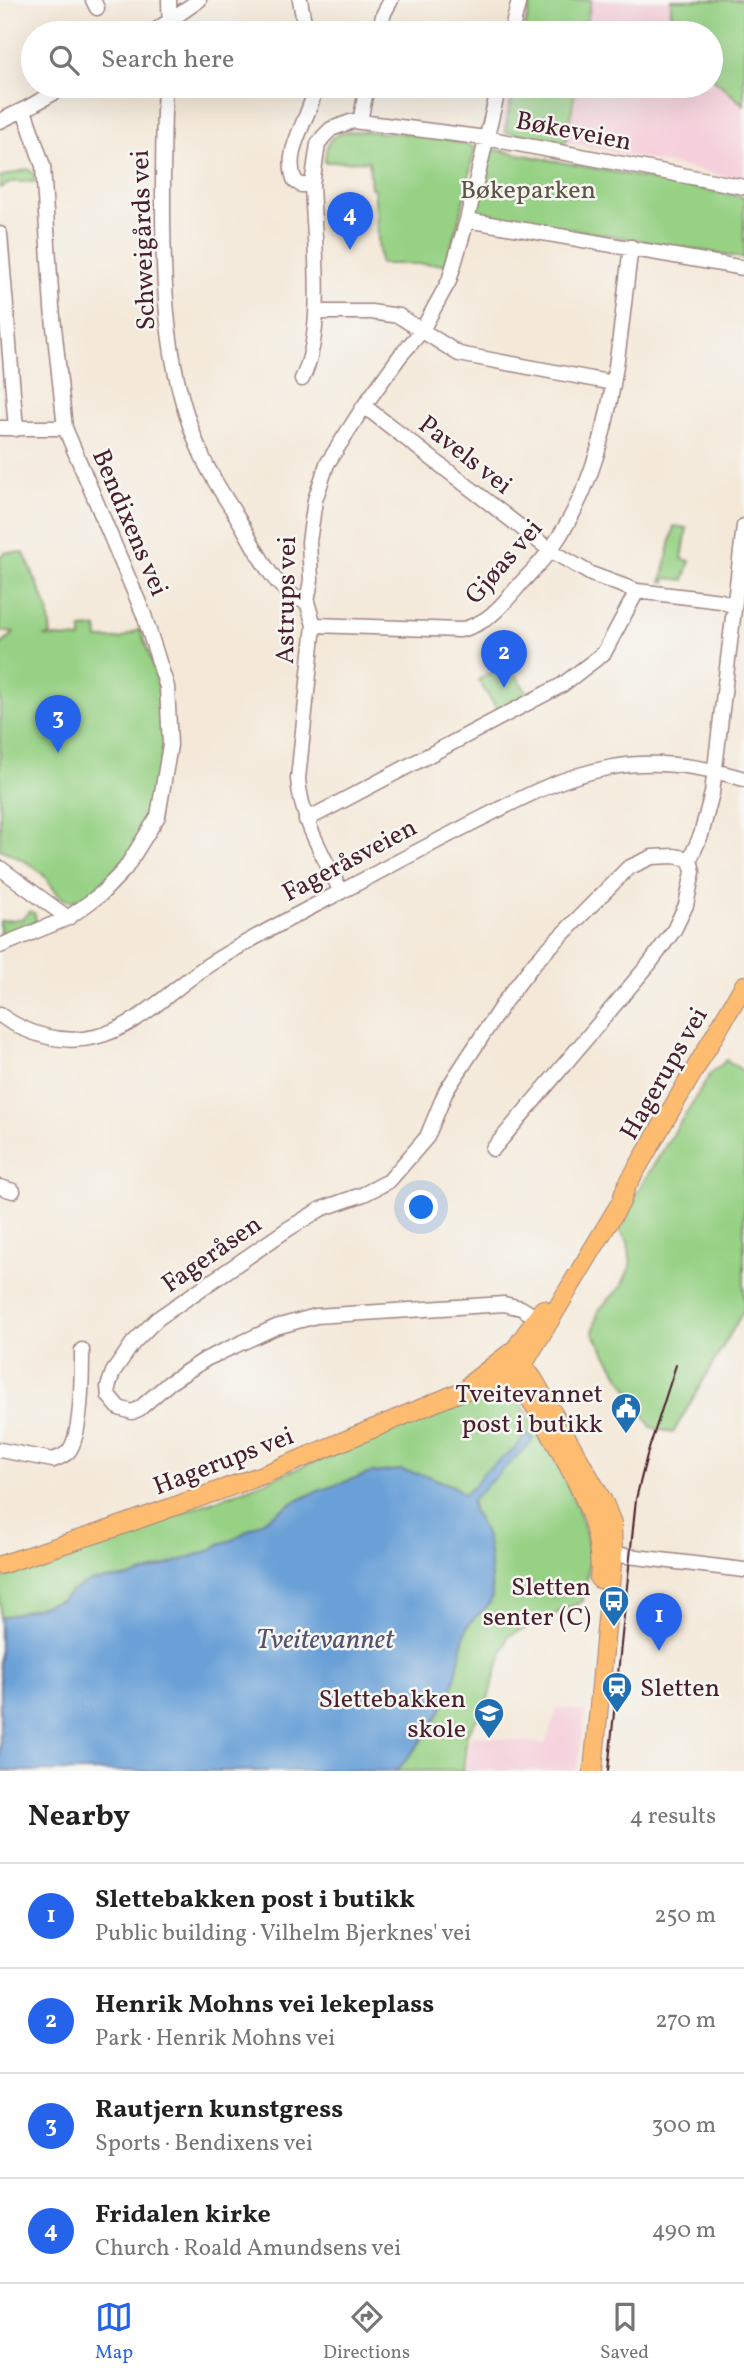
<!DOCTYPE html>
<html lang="en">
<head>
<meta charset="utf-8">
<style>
  :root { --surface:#fff; --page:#f2f2f2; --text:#222; --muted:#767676; --line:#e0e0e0; --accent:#2563eb }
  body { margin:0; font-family:Vollkorn,serif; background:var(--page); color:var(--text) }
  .you { position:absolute; left:422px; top:1208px; width:24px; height:24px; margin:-18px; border:5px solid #fff; border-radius:50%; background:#1a73e8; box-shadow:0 0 0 10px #1a73e833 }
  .badge { display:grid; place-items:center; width:46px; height:46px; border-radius:50%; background:var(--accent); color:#fff; font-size:23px; font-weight:700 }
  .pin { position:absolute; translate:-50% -58px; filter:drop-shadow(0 2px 4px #0008) }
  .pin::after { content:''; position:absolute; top:37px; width:24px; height:21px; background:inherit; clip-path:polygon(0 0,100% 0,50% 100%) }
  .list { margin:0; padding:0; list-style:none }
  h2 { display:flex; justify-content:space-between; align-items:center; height:91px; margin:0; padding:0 28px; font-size:30px }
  h2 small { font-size:23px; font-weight:400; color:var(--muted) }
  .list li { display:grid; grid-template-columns:46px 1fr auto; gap:21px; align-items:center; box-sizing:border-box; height:105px; padding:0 28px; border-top:2px solid var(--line) }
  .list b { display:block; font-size:26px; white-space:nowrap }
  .list p { margin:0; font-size:23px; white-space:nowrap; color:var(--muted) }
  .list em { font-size:23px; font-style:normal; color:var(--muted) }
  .icon { flex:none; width:38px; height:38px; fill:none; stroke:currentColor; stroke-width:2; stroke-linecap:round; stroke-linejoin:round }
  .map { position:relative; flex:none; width:744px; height:1771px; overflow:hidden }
  .search { position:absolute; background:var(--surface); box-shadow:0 7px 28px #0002; left:21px; right:21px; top:21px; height:77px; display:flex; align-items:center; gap:18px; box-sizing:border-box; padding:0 24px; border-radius:38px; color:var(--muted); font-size:26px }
  .sheet { height:511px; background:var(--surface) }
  nav { display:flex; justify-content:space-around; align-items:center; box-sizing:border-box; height:98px; border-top:2px solid var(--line); background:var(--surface); font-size:19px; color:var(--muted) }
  nav a { display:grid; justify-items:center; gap:4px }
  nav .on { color:var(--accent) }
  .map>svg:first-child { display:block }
</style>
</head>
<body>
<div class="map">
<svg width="744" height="1771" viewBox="0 0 744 1771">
  <rect width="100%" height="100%" fill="#f6f6f2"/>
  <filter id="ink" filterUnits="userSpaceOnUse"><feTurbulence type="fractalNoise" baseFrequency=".0143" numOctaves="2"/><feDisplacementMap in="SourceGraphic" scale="14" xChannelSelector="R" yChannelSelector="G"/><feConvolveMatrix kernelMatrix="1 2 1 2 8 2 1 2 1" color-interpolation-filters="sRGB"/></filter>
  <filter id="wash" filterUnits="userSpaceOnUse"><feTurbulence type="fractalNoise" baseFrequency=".00686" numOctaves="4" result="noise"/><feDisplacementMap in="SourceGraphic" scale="28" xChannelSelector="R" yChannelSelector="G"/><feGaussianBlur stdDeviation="1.57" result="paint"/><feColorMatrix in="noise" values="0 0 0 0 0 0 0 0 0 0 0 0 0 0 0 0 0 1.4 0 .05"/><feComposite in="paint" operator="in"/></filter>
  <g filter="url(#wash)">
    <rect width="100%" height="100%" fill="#f4e9d9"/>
    <!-- built -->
    <path fill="#f5cfdb" d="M526 0H744V180L501 128 509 86H711V33H519Z
      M557 1708 586 1711 576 1771H466L470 1735 545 1744Z"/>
    <!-- green -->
    <path fill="#96d184" stroke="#707858" stroke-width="2" d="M531 0H591L585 33H524Z
      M671 0H744V105L714 79 711 72V33H685L671 13Z
      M514 86H576L566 142 505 132Z
      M359 131 431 135 475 147 461 214 446 264H380L374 188H371L369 161 325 162C325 136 335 132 359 131Z
      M492 149 744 197V258L476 213Z
      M28 169 34 174V182H12L0 188V177Z
      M674 526 687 528 682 559 690 561 684 580 666 578 665 582 662 581Z
      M6 552 24 553 48 609 51 636H43L81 639V629L97 628 98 639H121L140 629C147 647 154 666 158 685 171 748 160 830 112 875 102 884 87 901 72 901 60 901 52 886 45 877 34 864 15 856 0 849V646L14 633 0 631V556Z
      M508 662 529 696 499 712 478 680Z
      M30 911 35 914 36 922 0 939V921L22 919Z
      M727 1060 744 1072V1310L673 1433 651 1427 593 1333 598 1311 621 1287 631 1265 628 1242 616 1226 711 1073Z
      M475 1398 498 1399 521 1404C545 1441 586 1508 589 1552 591 1568 585 1586 583 1601L508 1636 485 1707 467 1734 463 1771H0V1579L233 1494Z"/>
    <!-- water -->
    <path fill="#69a0d7" stroke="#5a6081" stroke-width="2" d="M526 1433 534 1439 472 1500C471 1511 478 1519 483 1529 491 1548 490 1573 492 1593 493 1609 474 1614 468 1626 459 1645 460 1669 452 1688 438 1722 420 1743 397 1771H0V1618L61 1600 75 1589 91 1581 132 1577 211 1550 219 1544 232 1540 294 1502 318 1491 371 1473 401 1470 428 1476 453 1486 464 1494 473 1487 484 1472 516 1448Z"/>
  </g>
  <g filter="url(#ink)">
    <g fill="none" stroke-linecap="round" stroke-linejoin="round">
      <!-- minor casing -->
      <g stroke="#9f8482" stroke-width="17">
        <path id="minor" d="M93 0 97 8
          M169 0 170 33
          M300 0 306 33
          M152 33 199 0
          M378 33 384 13 391 0
          M511 33 519 0
          M165 86C163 125 163 164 163 203 163 291 166 377 203 458 214 483 230 504 243 527 258 553 276 594 307 602
          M0 121 27 108 66 86
          M360 122 367 86
          M312 185 318 144 323 137 331 129 353 121 486 138 744 187
          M467 220 744 268
          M0 234 16 429
          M316 312H371L399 316 459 354 613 383
          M302 379C326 331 314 239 312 185H301L295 181C281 150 313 115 315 86
          M364 406 550 550 591 574 637 591 721 601 733 606
          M0 428H65
          M314 625 460 630C490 623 502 605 522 582 531 572 542 562 550 550 614 463 617 350 631 247
          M306 820 562 685 604 653 637 591
          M0 868 68 918
          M341 892C324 856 301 820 298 779L314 625 307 602 311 580 309 542 315 500 327 464 364 406 400 356 421 332 449 281 467 220 499 86
          M0 946 68 918 101 894 125 869 158 816 170 745 167 687 144 615 65 428 52 308 43 166 24 110
          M0 1015C26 1034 62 1045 95 1037 140 1026 172 988 210 964 265 929 325 901 382 870 418 851 454 832 490 814 529 794 565 776 608 768 652 759 701 766 744 779
          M493 1149 650 963 674 930 686 905 693 872 690 859 701 835 712 793 744 526
          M0 1187 13 1191
          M546 1323 521 1308 504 1304 316 1316 276 1327 206 1359 169 1383 139 1409 132 1412 119 1408 109 1396 108 1387 113 1372 133 1343 157 1319 288 1229 321 1209 364 1194 389 1181 427 1137 446 1091 505 1001 535 962 628 868 652 857 674 856 690 859
          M0 1450 53 1460C58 1458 64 1456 68 1452 82 1437 82 1372 82 1350
          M603 1553 744 1570"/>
      </g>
      <!-- major casing -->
      <g stroke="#9f8482" stroke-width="20">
        <path id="major" d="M505 1359 523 1365 534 1380 604 1503 612 1523 613 1553 593 1771
          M507 1366C510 1381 522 1388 531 1401 541 1415 549 1432 558 1447 581 1488 604 1530 599 1579
          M471 1383 515 1349 543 1309
          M0 1565 111 1529 265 1474 460 1392 497 1382 523 1365 621 1202 626 1187 744 985"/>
      </g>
      <!-- minor -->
      <use href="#minor" stroke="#fff" stroke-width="14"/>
      <!-- major -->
      <use href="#major" stroke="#fdbc6f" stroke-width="18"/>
      <!-- tram -->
      <path stroke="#4a1f2b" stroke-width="2" d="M608 1771 636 1499 647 1455 676 1365"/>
    </g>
  </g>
  <!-- icons -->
  <defs>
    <g id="civic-pin" transform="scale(1.575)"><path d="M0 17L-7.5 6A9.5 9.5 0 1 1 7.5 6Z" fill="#1f6fb2" stroke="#f6f6f2"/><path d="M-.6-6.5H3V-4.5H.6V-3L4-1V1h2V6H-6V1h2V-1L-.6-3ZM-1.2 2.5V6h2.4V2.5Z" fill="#fff"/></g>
    <g id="bus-pin" transform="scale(1.575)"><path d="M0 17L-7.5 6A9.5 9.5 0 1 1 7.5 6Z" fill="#1f6fb2" stroke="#f6f6f2"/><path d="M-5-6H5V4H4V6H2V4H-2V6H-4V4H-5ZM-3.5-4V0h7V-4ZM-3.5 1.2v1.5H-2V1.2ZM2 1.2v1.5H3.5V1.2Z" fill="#fff"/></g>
    <g id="station-pin" transform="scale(1.575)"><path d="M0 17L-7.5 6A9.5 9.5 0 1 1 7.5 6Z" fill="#1f6fb2" stroke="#f6f6f2"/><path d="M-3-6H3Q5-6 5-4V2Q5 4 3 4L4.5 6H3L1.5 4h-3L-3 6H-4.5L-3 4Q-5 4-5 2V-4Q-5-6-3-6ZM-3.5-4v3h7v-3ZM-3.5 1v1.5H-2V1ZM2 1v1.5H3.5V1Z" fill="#fff"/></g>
    <g id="school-pin" transform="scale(1.575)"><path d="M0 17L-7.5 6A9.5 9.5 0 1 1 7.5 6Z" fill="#1f6fb2" stroke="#f6f6f2"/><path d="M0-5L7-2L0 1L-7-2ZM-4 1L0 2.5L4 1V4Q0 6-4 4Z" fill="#fff"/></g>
  </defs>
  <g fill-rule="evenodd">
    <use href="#civic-pin" x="626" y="1408"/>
    <use href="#bus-pin" x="614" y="1601"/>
    <use href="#station-pin" x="617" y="1687"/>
    <use href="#school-pin" x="489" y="1713"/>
  </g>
  <g text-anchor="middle" stroke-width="5" stroke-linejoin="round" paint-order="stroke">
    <!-- street labels -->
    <g font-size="26" fill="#4a1f2b" stroke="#f6f6f2">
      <text transform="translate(574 130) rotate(11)" y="9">Bøkeveien</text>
      <text transform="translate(142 240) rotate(-92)" y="9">Schweigårds vei</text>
      <text transform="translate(466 454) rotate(38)" y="9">Pavels vei</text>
      <text transform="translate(131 522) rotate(67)" y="9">Bendixens vei</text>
      <text transform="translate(503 561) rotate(-49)" y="9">Gjøas vei</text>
      <text transform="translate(285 600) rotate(-89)" y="9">Astrups vei</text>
      <text transform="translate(349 859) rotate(-28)" y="9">Fageråsveien</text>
      <text transform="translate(663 1073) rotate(-60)" y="9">Hagerups vei</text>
      <text transform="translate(211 1253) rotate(-35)" y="9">Fageråsen</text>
      <text transform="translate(223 1460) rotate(-21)" y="9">Hagerups vei</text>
    </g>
    <!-- park labels -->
    <g font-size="26" fill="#615446" stroke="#f6f6f2">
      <text x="528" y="198">Bøkeparken</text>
    </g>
    <!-- poi labels -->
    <g font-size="26" fill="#4a1f2b" stroke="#f6f6f2" text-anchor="end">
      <text x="603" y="1402">Tveitevannet<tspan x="603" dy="30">post i butikk</tspan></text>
      <text x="591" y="1595">Sletten<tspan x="591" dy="30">senter (C)</tspan></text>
      <text x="640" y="1696" text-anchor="start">Sletten</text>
      <text x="466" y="1707">Slettebakken<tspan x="466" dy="30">skole</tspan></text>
    </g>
    <!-- water labels -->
    <g font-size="28" font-style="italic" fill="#565370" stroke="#f6f6f2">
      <text x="325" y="1648">Tveitevannet</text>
    </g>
  </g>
</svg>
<div class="you"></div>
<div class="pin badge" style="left:659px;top:1651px">1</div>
<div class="pin badge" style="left:504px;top:688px">2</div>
<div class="pin badge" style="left:58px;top:753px">3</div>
<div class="pin badge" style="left:350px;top:250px">4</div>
<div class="search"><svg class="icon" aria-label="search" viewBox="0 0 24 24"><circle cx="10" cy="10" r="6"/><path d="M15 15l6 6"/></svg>Search here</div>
</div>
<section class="sheet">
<h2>Nearby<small>4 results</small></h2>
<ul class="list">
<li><span class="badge">1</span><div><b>Slettebakken post i butikk</b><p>Public building · Vilhelm Bjerknes' vei</p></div><em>250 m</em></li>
<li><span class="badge">2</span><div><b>Henrik Mohns vei lekeplass</b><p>Park · Henrik Mohns vei</p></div><em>270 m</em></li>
<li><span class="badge">3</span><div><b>Rautjern kunstgress</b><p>Sports · Bendixens vei</p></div><em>300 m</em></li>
<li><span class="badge">4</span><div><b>Fridalen kirke</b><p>Church · Roald Amundsens vei</p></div><em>490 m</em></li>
</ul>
</section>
<nav>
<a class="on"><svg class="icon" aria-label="map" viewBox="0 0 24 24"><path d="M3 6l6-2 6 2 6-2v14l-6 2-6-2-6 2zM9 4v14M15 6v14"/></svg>Map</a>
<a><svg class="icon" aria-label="directions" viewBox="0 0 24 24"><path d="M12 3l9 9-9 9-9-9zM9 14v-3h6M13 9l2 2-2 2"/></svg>Directions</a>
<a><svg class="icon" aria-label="saved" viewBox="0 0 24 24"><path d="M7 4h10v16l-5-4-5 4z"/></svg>Saved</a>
</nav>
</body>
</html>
